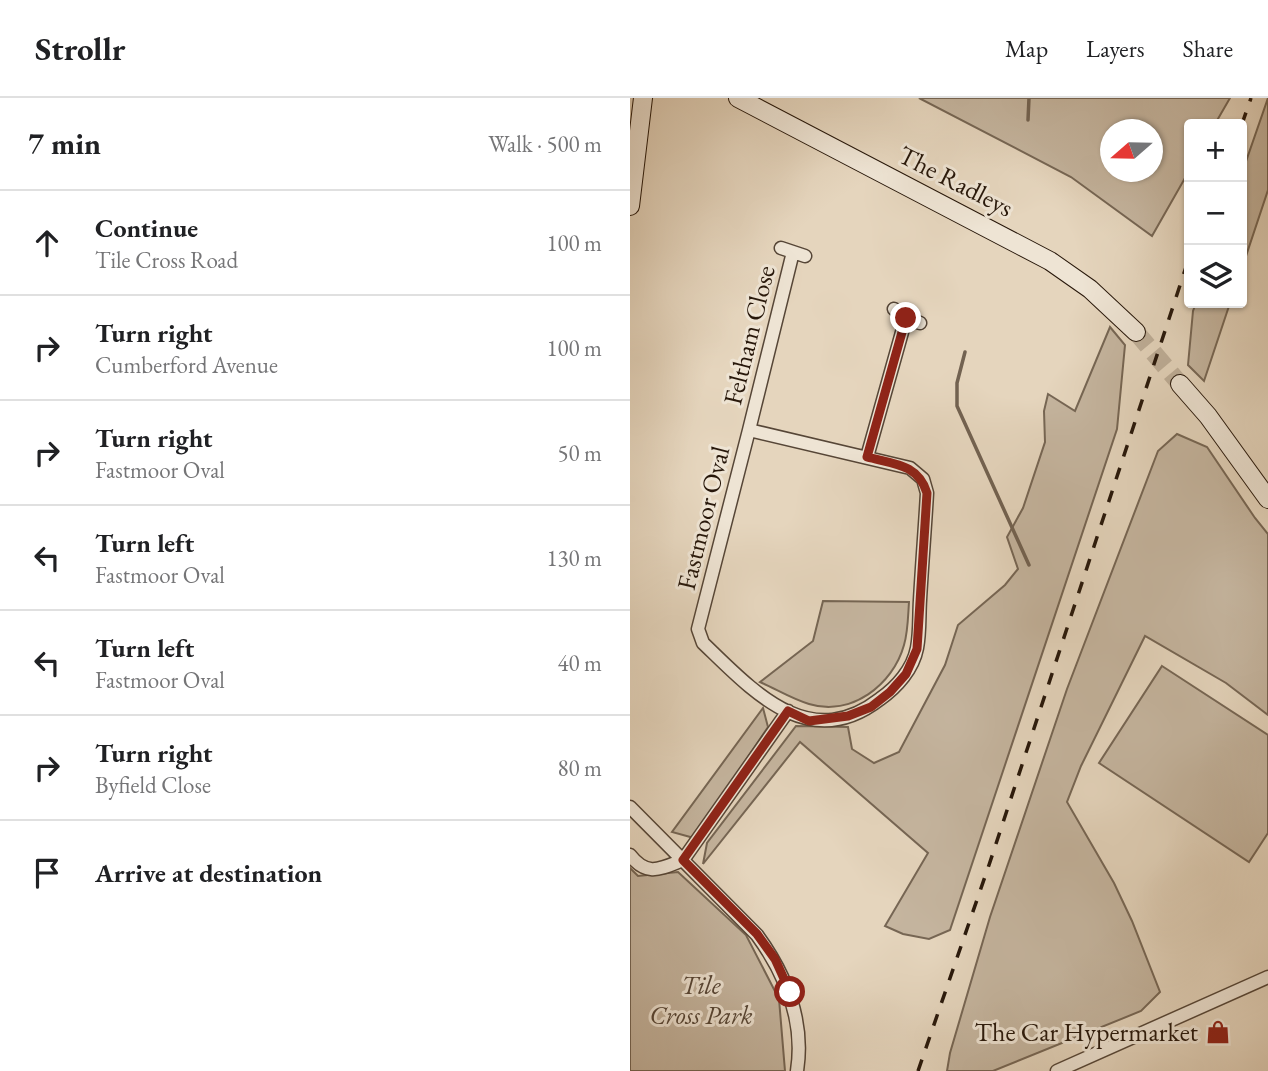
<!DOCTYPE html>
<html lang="en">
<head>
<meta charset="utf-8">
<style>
  :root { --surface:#fff; --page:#f6f6f6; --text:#202124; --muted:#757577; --line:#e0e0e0 }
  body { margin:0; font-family:"EB Garamond",serif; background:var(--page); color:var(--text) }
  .controls { position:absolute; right:21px; top:21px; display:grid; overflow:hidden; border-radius:7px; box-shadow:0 2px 5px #0004 }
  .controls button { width:63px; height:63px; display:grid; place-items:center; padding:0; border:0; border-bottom:2px solid var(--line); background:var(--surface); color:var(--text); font:35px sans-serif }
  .compass { position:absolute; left:470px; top:21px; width:63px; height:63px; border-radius:50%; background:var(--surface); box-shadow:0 2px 5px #0004; rotate:250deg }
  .stop { position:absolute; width:21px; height:21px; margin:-16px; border:5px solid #8f2418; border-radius:50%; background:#fff }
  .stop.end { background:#8f2418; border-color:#fff; box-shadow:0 2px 7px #0008 }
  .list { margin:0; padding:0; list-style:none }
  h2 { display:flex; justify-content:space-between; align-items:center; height:91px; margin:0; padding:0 28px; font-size:30px }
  h2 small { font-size:23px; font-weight:400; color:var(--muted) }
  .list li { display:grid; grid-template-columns:46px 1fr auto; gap:21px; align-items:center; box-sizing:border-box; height:105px; padding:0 28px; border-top:2px solid var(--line) }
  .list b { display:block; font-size:26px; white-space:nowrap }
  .list p { margin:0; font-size:23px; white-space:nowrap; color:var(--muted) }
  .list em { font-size:23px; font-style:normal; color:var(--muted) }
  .icon { flex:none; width:38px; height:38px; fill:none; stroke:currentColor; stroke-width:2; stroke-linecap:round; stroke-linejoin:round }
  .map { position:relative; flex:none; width:638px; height:973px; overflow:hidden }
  header { display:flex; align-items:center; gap:42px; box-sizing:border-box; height:98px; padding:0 35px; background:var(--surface); border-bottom:2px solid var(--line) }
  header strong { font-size:33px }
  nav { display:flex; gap:38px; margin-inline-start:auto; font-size:24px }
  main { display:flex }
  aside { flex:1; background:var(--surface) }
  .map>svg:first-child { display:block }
</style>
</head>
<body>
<header>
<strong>Strollr</strong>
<nav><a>Map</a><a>Layers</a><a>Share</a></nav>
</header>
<main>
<aside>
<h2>7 min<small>Walk · 500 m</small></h2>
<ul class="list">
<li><svg class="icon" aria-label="ahead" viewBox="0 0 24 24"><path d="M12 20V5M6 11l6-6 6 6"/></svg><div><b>Continue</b><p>Tile Cross Road</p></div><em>100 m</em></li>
<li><svg class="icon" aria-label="right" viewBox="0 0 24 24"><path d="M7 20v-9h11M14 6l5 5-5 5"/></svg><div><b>Turn right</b><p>Cumberford Avenue</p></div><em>100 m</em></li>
<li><svg class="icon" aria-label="right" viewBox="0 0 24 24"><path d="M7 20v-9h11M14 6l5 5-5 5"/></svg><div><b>Turn right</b><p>Fastmoor Oval</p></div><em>50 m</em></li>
<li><svg class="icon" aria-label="left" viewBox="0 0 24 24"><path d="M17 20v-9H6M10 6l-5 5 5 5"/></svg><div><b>Turn left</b><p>Fastmoor Oval</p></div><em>130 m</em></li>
<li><svg class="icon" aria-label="left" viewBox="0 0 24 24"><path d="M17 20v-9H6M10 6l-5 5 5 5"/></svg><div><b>Turn left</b><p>Fastmoor Oval</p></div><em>40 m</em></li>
<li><svg class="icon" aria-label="right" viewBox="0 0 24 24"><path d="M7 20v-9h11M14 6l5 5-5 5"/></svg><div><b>Turn right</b><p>Byfield Close</p></div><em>80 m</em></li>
<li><svg class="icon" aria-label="arrive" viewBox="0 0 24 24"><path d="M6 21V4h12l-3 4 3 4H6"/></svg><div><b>Arrive at destination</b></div></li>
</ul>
</aside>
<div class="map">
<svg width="638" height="973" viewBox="0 0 638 973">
  <rect width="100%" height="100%" fill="#e5d5bd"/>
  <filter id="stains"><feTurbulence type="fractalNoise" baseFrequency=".00286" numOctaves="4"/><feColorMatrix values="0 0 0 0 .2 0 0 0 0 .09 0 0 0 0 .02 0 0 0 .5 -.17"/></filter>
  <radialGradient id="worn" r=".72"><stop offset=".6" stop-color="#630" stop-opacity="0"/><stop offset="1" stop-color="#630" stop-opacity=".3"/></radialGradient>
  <!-- green -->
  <path fill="#c5b59f" stroke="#766654" stroke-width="2" fill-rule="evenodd" d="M289 0H600L585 26H559V73L522 138 441 79ZM480 32H522V74H480Z
    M638 0V92L612 170V75Z
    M566 205H600L574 283 558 267 563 213Z
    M480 229 495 247 487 331 320 832 299 841 273 836 255 828 298 755 170 644 73 766 77 745 166 628 218 629 222 651 244 665 269 654 315 567 328 527 375 487 388 471 377 439 393 410 415 344 414 313 418 296 445 313Z
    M547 336 577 349 625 420 638 436V617L596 585 515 538 451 668 437 704 484 785 502 823 530 894 511 913 363 973H317L320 955 360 819 437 591 528 353Z
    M193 503 279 504C278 518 278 534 274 547 263 587 221 619 179 606 162 601 146 591 130 584L183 543Z
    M532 568 638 637V735L619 764 469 665Z
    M133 610 138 629 64 740 42 734Z
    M0 770 8 778 48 774 116 837 149 901 155 973H0Z"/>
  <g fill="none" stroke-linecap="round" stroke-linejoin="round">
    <!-- stream -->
    <path stroke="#726251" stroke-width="3.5" d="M398 22 399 0
      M335 254 327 285V308L399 467"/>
    <!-- secondary-tunnel -->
    <path stroke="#bfaf99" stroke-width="18" stroke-dasharray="18 9" stroke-linecap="butt" d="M506 234 550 286"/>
    <!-- street casing -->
    <g stroke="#564637" stroke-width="15">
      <path id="street" d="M151 150 175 158
        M264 211 276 220 290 225
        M119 332 280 370 293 381 297 395C295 430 292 466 290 502 289 517 290 535 287 550 283 571 267 589 250 601 179 656 123 593 73 545L68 531Z
        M119 332 163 154
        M237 359 276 220
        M0 709 127 837C156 877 175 922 167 973
        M0 757C17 779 30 771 53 762
        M53 762 158 613
        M427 973 638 879"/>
    </g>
    <!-- secondary casing -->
    <g stroke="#27170a" stroke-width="20">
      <path id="secondary" d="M108 0 420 163 460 191 506 234
        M0 108 13 0
        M550 286 578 318 638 401"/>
    </g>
    <!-- street -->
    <use href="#street" stroke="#eee4d4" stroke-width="12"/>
    <!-- secondary -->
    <use href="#secondary" stroke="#eee4d4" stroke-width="18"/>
    <!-- rail -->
    <path stroke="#27170a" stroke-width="3.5" stroke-dasharray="12 12" stroke-linecap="butt" d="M612 26 621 0
      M288 973 359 767 559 160"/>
  </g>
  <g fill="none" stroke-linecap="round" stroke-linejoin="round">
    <!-- route -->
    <path stroke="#8f2418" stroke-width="9" d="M160 894 145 861 127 836 53 762 158 613 179 623 218 618 241 609 260 594 276 576 287 551 297 395C288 366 264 366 237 359L276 220"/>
  </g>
  <!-- icons -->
  <defs>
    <g id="shop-bare" transform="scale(1.89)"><path d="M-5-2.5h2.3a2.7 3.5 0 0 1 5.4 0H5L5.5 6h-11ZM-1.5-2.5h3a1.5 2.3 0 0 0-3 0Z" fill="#8f2418" stroke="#eee4d4" stroke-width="2.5" paint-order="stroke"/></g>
  </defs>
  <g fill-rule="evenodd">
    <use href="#shop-bare" x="588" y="934"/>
  </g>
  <g text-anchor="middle" stroke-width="6" stroke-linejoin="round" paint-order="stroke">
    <!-- street labels -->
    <g font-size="26" fill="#27170a" stroke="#eee4d4">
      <text transform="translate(326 83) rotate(27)" y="9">The Radleys</text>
      <text transform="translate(119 237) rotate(-76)" y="9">Feltham Close</text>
      <text transform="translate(73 420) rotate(-76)" y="9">Fastmoor Oval</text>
    </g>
    <!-- park labels -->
    <g font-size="26" font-style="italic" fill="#564637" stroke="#eee4d4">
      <text x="71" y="896">Tile<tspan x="71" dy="30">Cross Park</tspan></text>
    </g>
    <!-- poi labels -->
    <g font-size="26" fill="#27170a" stroke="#eee4d4" text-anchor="end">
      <text x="568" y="943">The Car Hypermarket</text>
    </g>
  </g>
  <rect width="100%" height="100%" filter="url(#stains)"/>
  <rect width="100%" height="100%" fill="url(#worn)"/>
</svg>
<div class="controls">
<button>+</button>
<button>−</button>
<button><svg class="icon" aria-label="layers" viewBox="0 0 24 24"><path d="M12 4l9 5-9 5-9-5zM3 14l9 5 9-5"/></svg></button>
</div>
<svg class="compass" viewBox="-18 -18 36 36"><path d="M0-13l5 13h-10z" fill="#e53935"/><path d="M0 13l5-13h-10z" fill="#757577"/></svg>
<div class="stop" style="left:160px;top:894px"></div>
<div class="stop end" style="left:276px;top:220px"></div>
</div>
</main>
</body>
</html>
